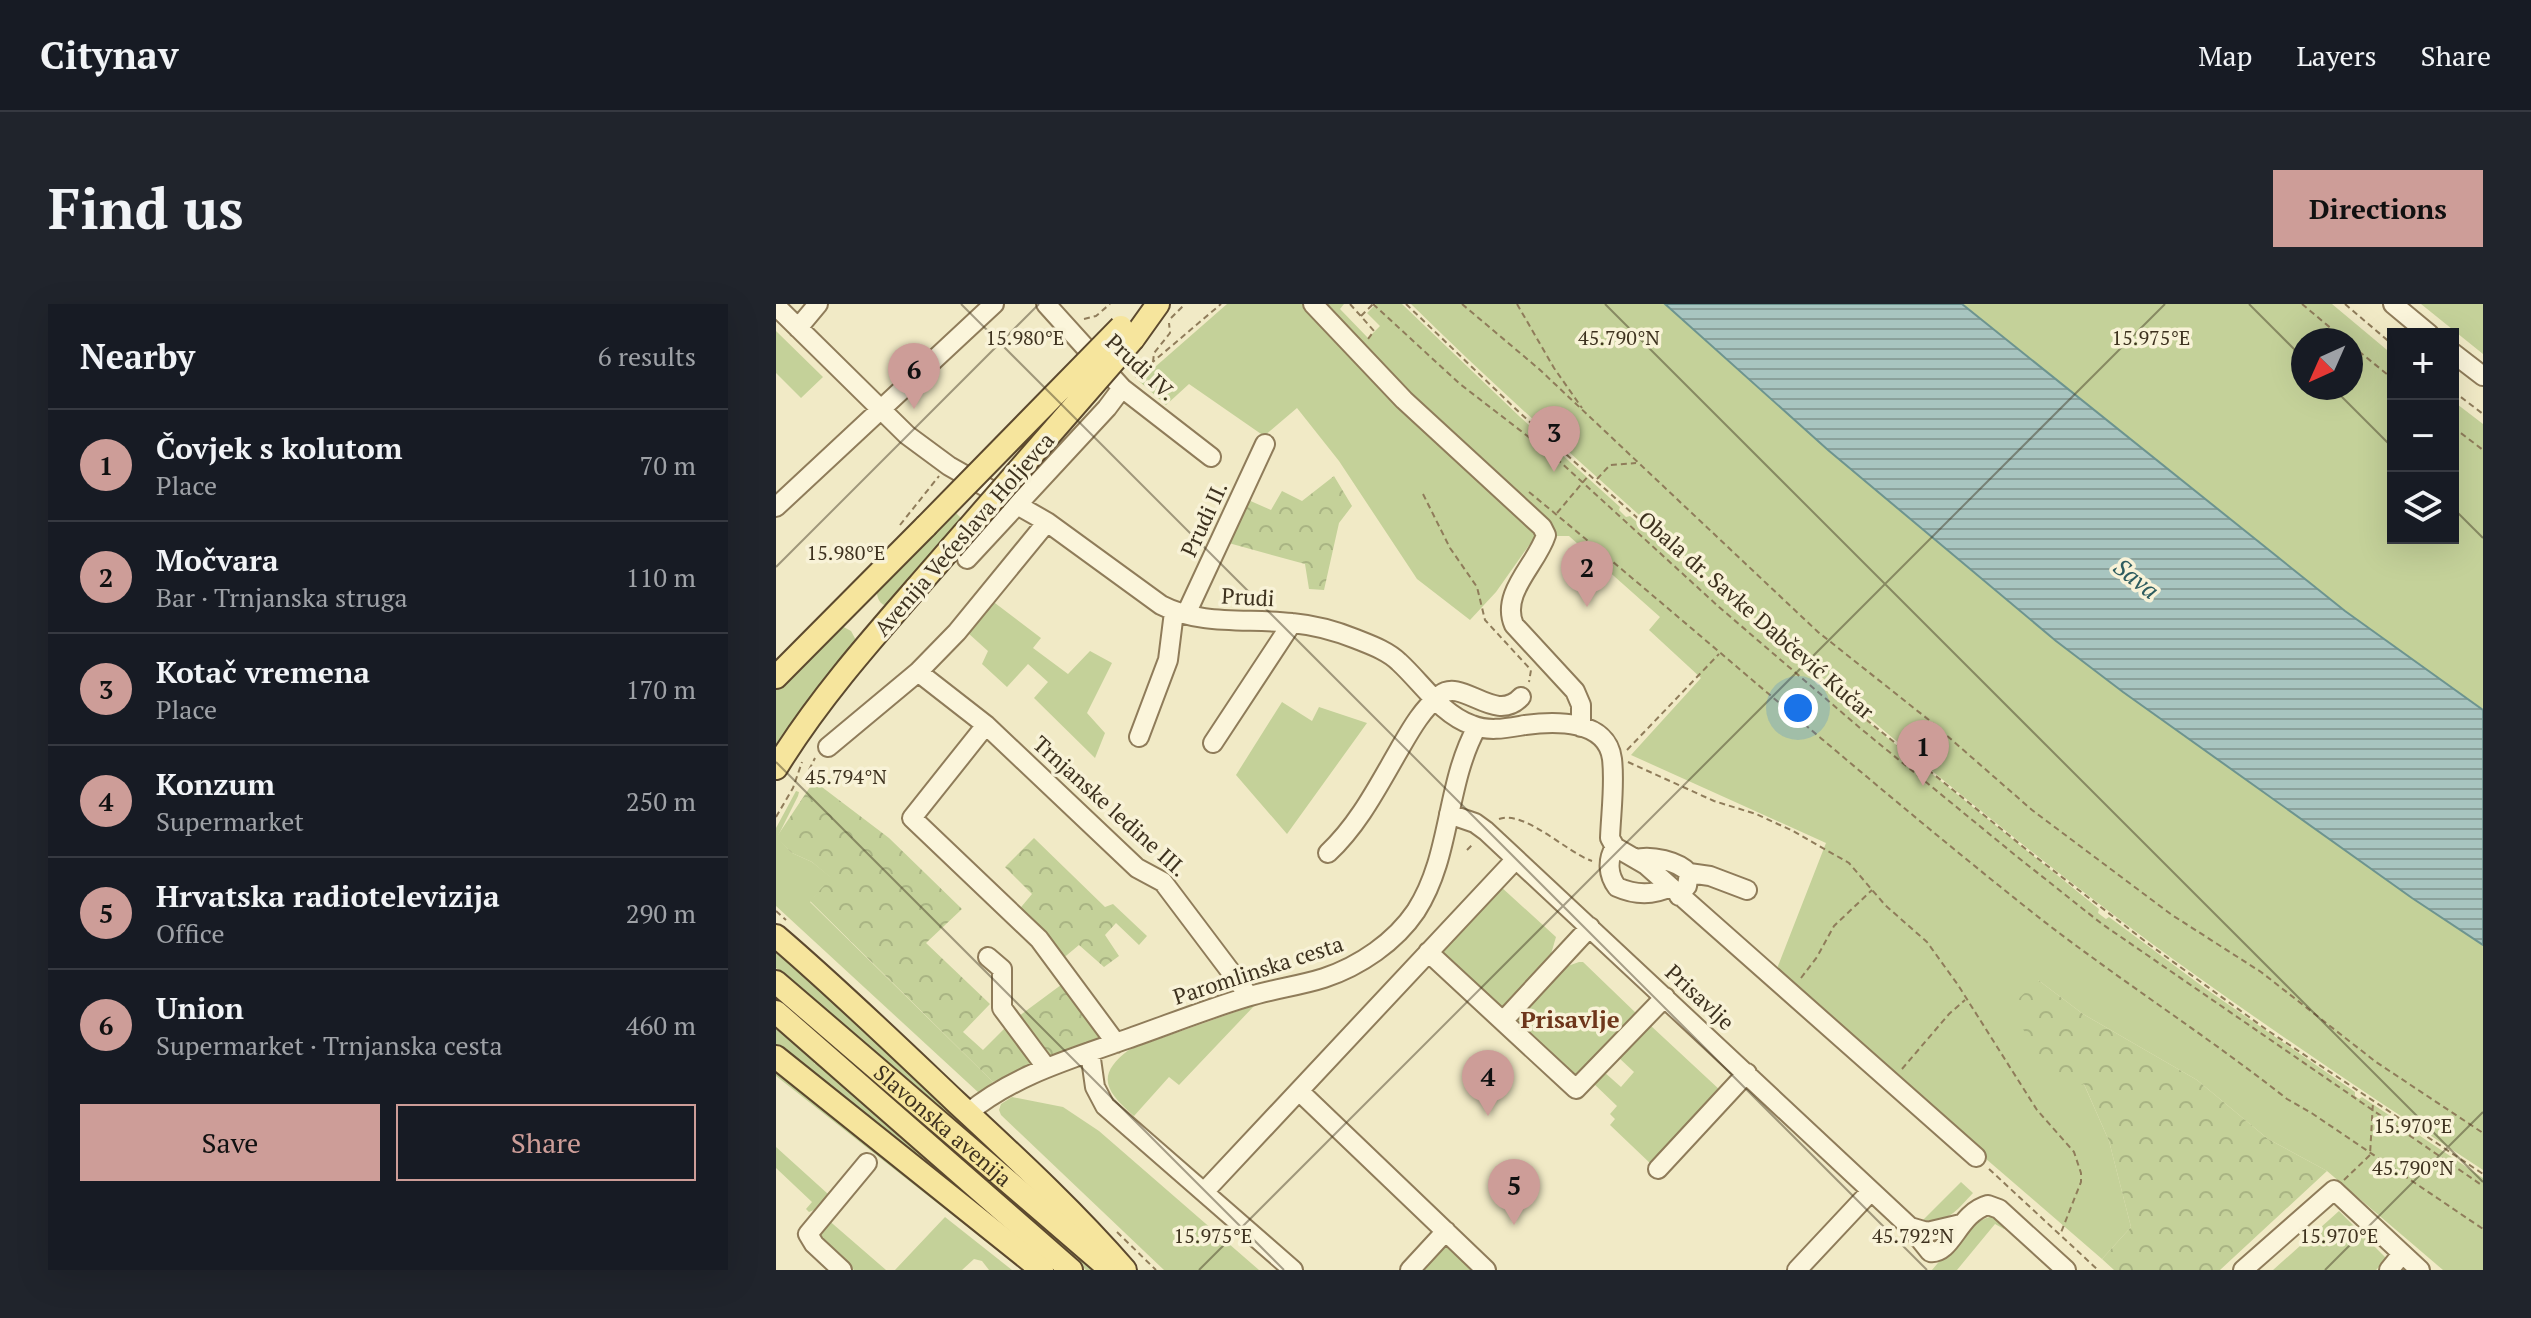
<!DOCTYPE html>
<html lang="en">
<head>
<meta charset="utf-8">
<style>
  :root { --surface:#171b24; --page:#20242c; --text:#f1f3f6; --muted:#9ea1a6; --line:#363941; --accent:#cd9d98 }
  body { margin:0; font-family:"PT Serif",serif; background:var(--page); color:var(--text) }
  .controls { position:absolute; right:24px; top:24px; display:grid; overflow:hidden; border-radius:0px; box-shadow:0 8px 32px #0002 }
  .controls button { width:72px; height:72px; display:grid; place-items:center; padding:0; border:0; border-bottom:2px solid var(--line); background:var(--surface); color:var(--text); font:40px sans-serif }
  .compass { position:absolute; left:1515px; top:24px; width:72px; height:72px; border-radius:50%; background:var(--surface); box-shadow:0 8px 32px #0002; rotate:225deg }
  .you { position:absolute; left:1022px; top:404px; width:28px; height:28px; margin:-20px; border:6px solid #fff; border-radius:50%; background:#1a73e8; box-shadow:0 0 0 12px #1a73e833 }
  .badge { display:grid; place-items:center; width:52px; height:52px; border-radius:50%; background:var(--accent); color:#111; font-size:26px; font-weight:700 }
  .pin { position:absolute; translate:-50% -66px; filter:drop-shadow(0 2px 4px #0008) }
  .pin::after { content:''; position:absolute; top:42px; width:28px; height:24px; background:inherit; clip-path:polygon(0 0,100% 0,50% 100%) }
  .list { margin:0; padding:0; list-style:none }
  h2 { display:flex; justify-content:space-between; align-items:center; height:104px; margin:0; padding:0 32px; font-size:34px }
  h2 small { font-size:26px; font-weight:400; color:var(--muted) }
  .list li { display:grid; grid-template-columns:52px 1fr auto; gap:24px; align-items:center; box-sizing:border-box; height:112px; padding:0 32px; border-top:2px solid var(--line) }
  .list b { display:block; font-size:30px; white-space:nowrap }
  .list p { margin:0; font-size:26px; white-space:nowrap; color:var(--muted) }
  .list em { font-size:26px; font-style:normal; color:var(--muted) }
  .actions { display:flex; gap:16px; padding:24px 32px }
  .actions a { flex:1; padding:18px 0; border:2px solid var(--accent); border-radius:0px; text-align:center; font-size:28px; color:var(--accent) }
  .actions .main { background:var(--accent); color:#111 }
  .icon { flex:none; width:44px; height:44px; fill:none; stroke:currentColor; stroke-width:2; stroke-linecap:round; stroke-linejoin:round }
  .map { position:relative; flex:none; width:1707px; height:966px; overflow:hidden; border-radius:0px }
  header { display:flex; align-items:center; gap:48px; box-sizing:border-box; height:112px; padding:0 40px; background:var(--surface); border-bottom:2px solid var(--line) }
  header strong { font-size:38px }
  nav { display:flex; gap:44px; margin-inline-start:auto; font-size:28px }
  .intro { display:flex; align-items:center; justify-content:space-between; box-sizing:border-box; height:192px; padding:0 48px }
  h1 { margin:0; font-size:56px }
  .button { padding:20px 36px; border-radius:0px; background:var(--accent); color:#111; font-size:28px; font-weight:700 }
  main { display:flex; gap:48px; padding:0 48px }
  aside { flex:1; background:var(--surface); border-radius:0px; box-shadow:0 8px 32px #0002 }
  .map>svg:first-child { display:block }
</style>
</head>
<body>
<header>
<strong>Citynav</strong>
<nav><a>Map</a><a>Layers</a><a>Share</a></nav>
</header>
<div class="intro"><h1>Find us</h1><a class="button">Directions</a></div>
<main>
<aside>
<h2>Nearby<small>6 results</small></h2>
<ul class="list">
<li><span class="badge">1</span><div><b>Čovjek s kolutom</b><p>Place</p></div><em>70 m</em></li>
<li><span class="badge">2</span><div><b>Močvara</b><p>Bar · Trnjanska struga</p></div><em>110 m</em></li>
<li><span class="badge">3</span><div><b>Kotač vremena</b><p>Place</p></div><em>170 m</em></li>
<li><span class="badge">4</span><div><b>Konzum</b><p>Supermarket</p></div><em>250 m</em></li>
<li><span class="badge">5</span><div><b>Hrvatska radiotelevizija</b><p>Office</p></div><em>290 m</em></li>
<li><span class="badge">6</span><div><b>Union</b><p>Supermarket · Trnjanska cesta</p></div><em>460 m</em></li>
</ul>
<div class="actions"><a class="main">Save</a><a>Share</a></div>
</aside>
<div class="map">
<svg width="1707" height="966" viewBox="0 0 1707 966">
  <defs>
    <pattern id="forest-crowns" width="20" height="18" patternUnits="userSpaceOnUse" patternTransform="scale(2)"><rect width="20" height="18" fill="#c4d199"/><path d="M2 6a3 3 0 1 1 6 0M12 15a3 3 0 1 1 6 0" fill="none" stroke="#a9b483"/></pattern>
    <pattern id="water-rules" width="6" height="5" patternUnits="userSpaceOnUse" patternTransform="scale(2)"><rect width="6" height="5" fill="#a8c5c0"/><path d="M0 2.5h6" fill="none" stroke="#8aa19b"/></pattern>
  </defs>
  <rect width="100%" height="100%" fill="#f1eac6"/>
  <!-- green -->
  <path fill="#c4d199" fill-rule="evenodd" d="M451 0H532L766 223 720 288 694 316 641 275 563 157 521 104 488 132 413 80 390 101 363 77Z
    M545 0H568L564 5 592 34 604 22 591 9 600 0H626L743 112 844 203 843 206 850 213 854 212 1039 375V378L1042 381 1045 380 1323 605 1322 609 1330 615 1333 613 1430 685 1579 788V792L1583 795 1586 793 1707 874V966H1667L1551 867 1492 835 1421 776 1307 710 1262 676 1333 837 1355 923 1326 955 1202 848 1000 667 1050 539 855 451 925 374 873 326 884 313 793 232H781L632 93Z
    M635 0H889L1052 146 1280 337 1347 388 1636 594 1707 641V866C1595 793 1483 718 1375 639 1206 514 1046 376 890 235 804 158 717 81 635 0Z
    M1186 0H1556L1617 51V234H1677V97L1707 120V406L1569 307ZM1527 36H1575V84H1527Z
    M1645 0H1707V50Z
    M0 27 47 73 25 94 0 69Z
    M178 207 187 216 110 302C101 299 101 290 100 282Z
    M215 296 265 334 257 344 292 370 314 347 336 359 311 409 329 429 319 454 258 394 272 378 252 360 231 383 206 360 212 347 192 329Z
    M64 321 75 327 82 340 0 450V385Z
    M506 398 536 417 543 403 591 419 511 530 460 471Z
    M20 487 23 488 22 492 1 534 16 549 36 558 56 574 34 598 217 778 203 789 0 602V524Z
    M724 582 780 633 775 650 778 654 725 709 665 651V642Z
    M0 644 34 674 254 882 68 726 70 721 68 722 0 664Z
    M803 658H807L862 711 801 774 733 716 789 663Z
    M479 701 403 781 393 773 358 812C329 787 319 771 354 745Z
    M874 721 945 787 876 861 834 821 839 815 834 810 841 802 816 778 827 767 845 783 858 768 841 752Z
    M0 722 40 756 38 760 42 757 223 915 221 918 0 743Z
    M57 739 320 966H310L54 743Z
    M0 764 257 966H246L0 772Z
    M236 793 287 803 323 827 483 966H388L225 811 223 806 225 800Z
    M0 843 52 890 38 906 33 908 30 905 36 898 0 864Z
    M1185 878 1197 889C1180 907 1173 919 1147 916Z
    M1563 907 1611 955 1600 966H1497Z
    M1218 912 1232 922 1228 925 1219 920 1181 966H1156C1172 948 1192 916 1218 912Z
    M169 913 236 966H213L206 957 198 955 186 966H119Z
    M50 914 110 966H78L42 932Z
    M668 935 703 966H640Z"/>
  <!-- forest -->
  <path fill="url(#forest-crowns)" d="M558 172 576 202 563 219 548 286 533 285 529 260 449 238 470 195 495 206 506 187 526 197Z
    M38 477 113 534 186 605 150 639 214 700 187 728 207 746 231 722 263 760 217 778 34 597 55 574 36 558 16 549 0 534Z
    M258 534 329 603 337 600 371 632 363 641 340 619 329 631 343 652 328 663 303 641 285 656 241 608 256 590 229 563Z
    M1262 676 1307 710 1421 776 1492 835 1551 867 1444 966H1338L1326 955 1355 923 1333 837 1308 780 1287 786 1233 704Z
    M289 678 328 735 269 756 239 715Z"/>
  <!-- water -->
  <path fill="url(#water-rules)" stroke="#6d948f" stroke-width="2" d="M889 0H1186L1569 307 1707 406V641L1636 594 1347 388 1280 337 1052 146Z"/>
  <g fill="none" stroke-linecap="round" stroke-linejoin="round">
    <!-- minor casing -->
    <g stroke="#8f7c5a" stroke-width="22">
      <path id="minor" d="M270 0 346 84 435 153
        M537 0 628 96 766 223 770 231C761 260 724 289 738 321L799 387 805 401V423
        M1617 0 1653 30
        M0 2 131 131 173 162 271 218 385 301C425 322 472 314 516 319 538 321 560 327 580 335 595 341 612 347 623 358 646 379 665 410 696 421 713 428 731 424 749 421 778 417 831 415 836 455 839 480 835 508 834 534L839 543 870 561 1200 853
        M22 24 42 0
        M1677 49 1707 72
        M0 203 218 0
        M191 255 331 104 346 84
        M410 310 489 140
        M142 368 210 421 361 564 387 578 473 692
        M210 421 136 514 263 635 340 739
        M363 433 392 356 398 308
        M437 439 516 319
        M52 443 142 368 181 328 271 218
        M673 510 699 519 710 527 1134 923 1154 948C1176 951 1182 909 1212 901L1223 905 1290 966
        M839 543C831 556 832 571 841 583 859 591 876 592 894 583
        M552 549C583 520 602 482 623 446 634 427 646 405 664 391 686 373 719 421 745 393
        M860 555C875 551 902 557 913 569L911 582 903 592
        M913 569 934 572 971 586
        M652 648 800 785 889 693
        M212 653 226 665V704L270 763
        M727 717 814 623
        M314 748 319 783 329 802 517 966
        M523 787 710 966
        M192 809C238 771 295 755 351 735 391 721 431 705 471 693 496 685 523 682 548 674 584 662 619 638 640 607 676 551 669 481 701 423
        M882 865 971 769
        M428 888 740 555
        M1134 923 1151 928 1185 920
        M66 966 38 940 32 930 91 859
        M634 966 670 927
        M1021 966 1095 887
        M1467 966 1558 886 1644 966
        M1613 966 1626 950"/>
    </g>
    <!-- major casing -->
    <g stroke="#5c492e" stroke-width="26">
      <g id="major">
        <path d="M357 35 382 0"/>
        <path d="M0 373 150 222"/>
        <path d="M0 464C49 384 114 315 175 244"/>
        <path d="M0 632C62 685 121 742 180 798 238 852 297 906 349 966"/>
        <path id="s1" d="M0 678 328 960"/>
        <path d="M0 708 295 966"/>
        <path d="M0 753 266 966"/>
      </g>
    </g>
    <!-- path -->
    <path stroke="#8f7c5a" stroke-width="2" stroke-dasharray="6 4" stroke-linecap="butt" d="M574 0 598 27 592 35
      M597 0 684 80 780 154 943 303 1084 424 1239 551 1326 620 1707 882
      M630 0 745 110 1060 391 1256 550 1374 641 1491 726 1707 870
      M686 0 763 65 1042 328 1153 416 1256 506 1396 611 1485 668 1600 758 1707 829
      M741 0 778 64 806 104
      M1526 0 1569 36
      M1569 0 1617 41
      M585 12 597 0
      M395 14 409 0
      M308 15 320 12 334 0
      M1575 41 1617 75
      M377 58 378 49 394 29 393 19
      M359 73 445 0
      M1677 87 1707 110
      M1677 123 1707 146
      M821 175 834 161 860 159
      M753 188C923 328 1088 475 1261 612 1343 676 1430 731 1511 795L1537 810 1707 925
      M647 190 674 244 701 283 709 316 755 366 753 378
      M781 209 813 171
      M124 221 163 172
      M851 446 943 350
      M852 458 938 497 980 510 1017 527 1073 559 1109 601 1151 638 1182 681 1261 806 1298 848 1305 869V878L1284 931
      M33 466 39 454
      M0 513 17 484 26 458
      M723 515C749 506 790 548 816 557
      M691 546 698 539
      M0 607 10 616
      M1025 674 1041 653 1058 622 1096 586
      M1126 765 1173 710 1189 696
      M1213 865 1322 966
      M1568 876 1594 851 1597 798
      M341 928 380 966"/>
    <!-- minor -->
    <use href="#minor" stroke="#fbf5db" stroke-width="18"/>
    <!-- major -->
    <use href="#major" stroke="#f6e59d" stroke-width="22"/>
    <!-- major-bridge casing -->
    <g stroke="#5c492e" stroke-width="26" stroke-linecap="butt">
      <path id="major-bridge" d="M150 222 345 23
        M175 244 357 35"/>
    </g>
    <!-- major-bridge -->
    <use href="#major-bridge" stroke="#f6e59d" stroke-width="22"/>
  </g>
  <!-- ticks -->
  <path fill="none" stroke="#3e321f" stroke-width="2" stroke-opacity="0.45" d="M185 0 1151 966M829 0 1707 878M1473 0 1527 54M1557 84 1617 144M1677 204 1707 234M0 263 263 0M0 458 508 966M423 966 1389 0M1549 966 1707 808"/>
  <g text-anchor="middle" stroke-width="7" stroke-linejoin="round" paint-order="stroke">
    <!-- street labels -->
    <g font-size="22" fill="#3e321f" stroke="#f8f2d7">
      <text transform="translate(365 63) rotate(43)" y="8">Prudi IV.</text>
      <text transform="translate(428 215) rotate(-65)" y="8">Prudi II.</text>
      <text transform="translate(188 230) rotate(-49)" y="8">Avenija Većeslava Holjevca</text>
      <text transform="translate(472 293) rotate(3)" y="8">Prudi</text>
      <text transform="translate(980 311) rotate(41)" y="8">Obala dr. Savke Dabčević Kučar</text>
      <text transform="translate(334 502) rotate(42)" y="8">Trnjanske ledine III.</text>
      <text transform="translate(482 666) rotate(-18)" y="8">Paromlinska cesta</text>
      <text transform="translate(924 693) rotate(43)" y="8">Prisavlje</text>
      <text dy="8" stroke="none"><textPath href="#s1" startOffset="220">Slavonska avenija</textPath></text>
    </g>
    <!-- water labels -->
    <g font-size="24" font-style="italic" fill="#2d5c5f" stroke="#f8f2d7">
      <text transform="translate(1360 275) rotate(38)" y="8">Sava</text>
    </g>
    <!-- neighbourhood labels -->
    <g font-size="24" font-weight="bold" fill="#6e361b" stroke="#f8f2d7">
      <text x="794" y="724">Prisavlje</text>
    </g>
  </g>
  <g font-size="20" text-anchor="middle" fill="#3e321f" stroke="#f8f2d7" stroke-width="7" stroke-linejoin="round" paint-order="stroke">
    <text x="249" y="41">15.980°E</text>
    <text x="843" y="41">45.790°N</text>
    <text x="1375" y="41">15.975°E</text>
    <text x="70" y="256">15.980°E</text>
    <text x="70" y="480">45.794°N</text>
    <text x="1637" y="829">15.970°E</text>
    <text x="1637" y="871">45.790°N</text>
    <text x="437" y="939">15.975°E</text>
    <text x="1137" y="939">45.792°N</text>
    <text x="1563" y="939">15.970°E</text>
  </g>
</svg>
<div class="controls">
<button>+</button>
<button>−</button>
<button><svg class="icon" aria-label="layers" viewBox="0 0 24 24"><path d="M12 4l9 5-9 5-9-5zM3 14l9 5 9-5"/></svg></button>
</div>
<svg class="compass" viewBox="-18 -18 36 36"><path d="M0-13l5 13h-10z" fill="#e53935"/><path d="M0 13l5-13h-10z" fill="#9ea1a6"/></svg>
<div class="you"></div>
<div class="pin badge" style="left:1147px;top:482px">1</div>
<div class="pin badge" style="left:811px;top:303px">2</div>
<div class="pin badge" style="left:778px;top:168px">3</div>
<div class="pin badge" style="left:712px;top:812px">4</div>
<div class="pin badge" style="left:738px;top:921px">5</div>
<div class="pin badge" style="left:138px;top:105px">6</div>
</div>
</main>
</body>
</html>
